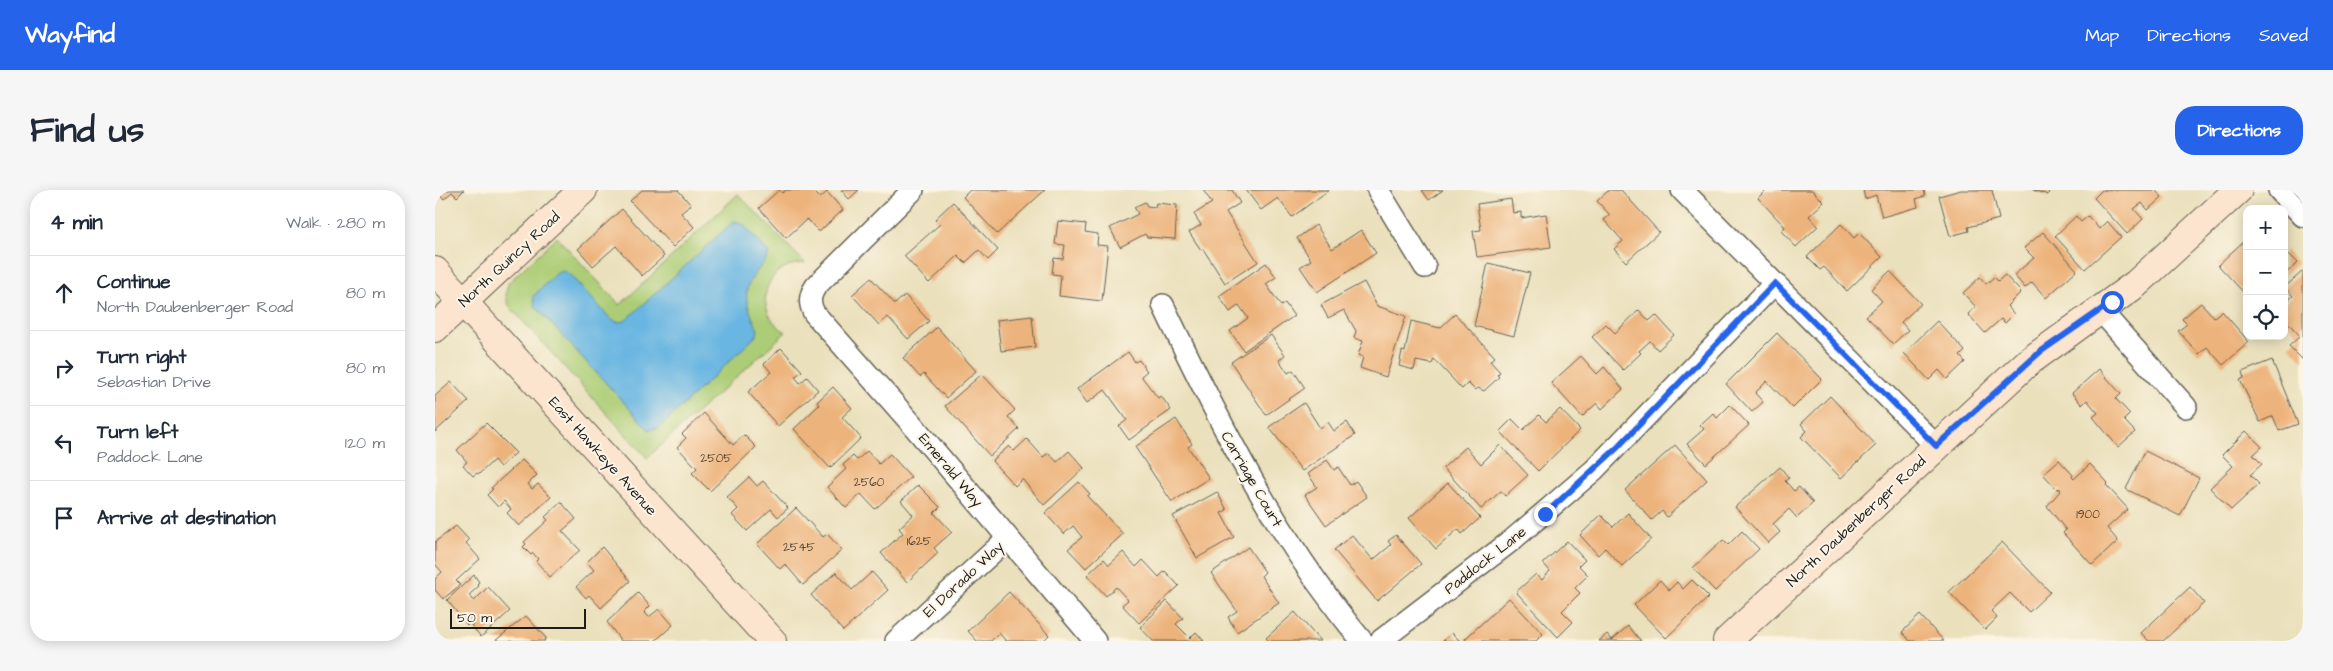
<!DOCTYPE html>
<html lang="en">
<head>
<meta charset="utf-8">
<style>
  :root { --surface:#fff; --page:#f6f6f7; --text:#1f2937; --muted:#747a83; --line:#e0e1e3; --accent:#2563eb }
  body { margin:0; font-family:"Architects Daughter",sans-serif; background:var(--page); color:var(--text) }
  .controls { position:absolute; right:15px; top:15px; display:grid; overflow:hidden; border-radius:10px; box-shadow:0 2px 12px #0003 }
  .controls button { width:45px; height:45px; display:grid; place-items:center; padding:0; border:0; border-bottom:1px solid var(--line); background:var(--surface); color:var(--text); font:25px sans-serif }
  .scale { position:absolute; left:15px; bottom:12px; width:136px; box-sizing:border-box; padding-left:5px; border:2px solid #1c1c1c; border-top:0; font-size:14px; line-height:18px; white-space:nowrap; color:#1c1c1c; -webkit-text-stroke:4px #fcf5e5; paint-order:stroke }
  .stop { position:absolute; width:15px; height:15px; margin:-11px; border:4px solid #2563eb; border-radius:50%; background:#fff }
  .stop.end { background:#2563eb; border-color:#fff; box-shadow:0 1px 5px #0008 }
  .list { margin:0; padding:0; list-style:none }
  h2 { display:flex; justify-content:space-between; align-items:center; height:65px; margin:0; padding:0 20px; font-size:21px }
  h2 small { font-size:16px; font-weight:400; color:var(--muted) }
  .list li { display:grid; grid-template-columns:32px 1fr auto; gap:15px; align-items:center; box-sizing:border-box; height:75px; padding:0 20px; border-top:1px solid var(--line) }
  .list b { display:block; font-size:19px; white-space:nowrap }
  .list p { margin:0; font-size:16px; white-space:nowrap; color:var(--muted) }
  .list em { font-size:16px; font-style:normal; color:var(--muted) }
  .icon { flex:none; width:28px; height:28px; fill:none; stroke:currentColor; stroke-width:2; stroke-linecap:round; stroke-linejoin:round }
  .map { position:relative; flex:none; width:1868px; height:451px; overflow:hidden; border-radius:20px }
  header { display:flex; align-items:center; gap:30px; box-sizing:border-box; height:70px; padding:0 25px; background:var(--accent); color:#fff }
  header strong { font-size:24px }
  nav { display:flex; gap:28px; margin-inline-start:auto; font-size:18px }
  .intro { display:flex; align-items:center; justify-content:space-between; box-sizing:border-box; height:120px; padding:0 30px }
  h1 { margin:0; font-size:35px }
  .button { padding:12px 22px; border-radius:20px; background:var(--accent); color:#fff; font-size:18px; font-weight:700 }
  main { display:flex; gap:30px; padding:0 30px }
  aside { flex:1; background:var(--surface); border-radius:20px; box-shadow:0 2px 12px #0003 }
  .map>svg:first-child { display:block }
</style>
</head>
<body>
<header>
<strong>Wayfind</strong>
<nav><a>Map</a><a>Directions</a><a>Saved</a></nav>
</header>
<div class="intro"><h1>Find us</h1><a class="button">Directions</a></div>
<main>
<aside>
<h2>4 min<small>Walk · 280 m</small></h2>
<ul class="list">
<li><svg class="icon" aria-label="ahead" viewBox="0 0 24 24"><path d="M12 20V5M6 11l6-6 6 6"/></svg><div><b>Continue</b><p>North Daubenberger Road</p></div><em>80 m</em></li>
<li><svg class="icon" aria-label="right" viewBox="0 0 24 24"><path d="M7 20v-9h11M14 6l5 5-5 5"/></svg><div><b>Turn right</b><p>Sebastian Drive</p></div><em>80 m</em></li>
<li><svg class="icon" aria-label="left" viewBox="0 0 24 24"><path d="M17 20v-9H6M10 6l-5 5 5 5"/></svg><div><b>Turn left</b><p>Paddock Lane</p></div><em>120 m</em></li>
<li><svg class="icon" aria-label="arrive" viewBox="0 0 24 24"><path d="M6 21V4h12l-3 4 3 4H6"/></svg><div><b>Arrive at destination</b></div></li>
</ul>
</aside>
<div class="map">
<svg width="1868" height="451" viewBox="0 0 1868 451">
  <rect width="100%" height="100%" fill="#fcf5e5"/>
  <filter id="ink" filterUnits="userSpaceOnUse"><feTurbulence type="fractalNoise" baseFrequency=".02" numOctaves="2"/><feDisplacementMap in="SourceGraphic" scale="10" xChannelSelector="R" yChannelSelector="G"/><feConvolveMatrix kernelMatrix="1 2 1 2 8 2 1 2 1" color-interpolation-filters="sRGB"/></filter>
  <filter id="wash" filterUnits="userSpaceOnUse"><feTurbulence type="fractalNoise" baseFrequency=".0096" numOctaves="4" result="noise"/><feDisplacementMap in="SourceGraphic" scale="20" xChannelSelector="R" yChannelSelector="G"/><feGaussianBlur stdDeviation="1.12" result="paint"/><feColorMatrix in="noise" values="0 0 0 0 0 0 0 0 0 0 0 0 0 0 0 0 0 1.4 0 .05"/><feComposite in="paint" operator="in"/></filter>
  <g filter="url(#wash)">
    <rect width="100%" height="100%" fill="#eae0bc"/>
    <!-- green -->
    <path fill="#accd76" stroke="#647449" d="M303 4 370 73C363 74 357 74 351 77 322 91 325 128 351 142L212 268 75 117C70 108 70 100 74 92L122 47 185 115Z"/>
    <!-- water -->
    <path fill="#69b6e2" stroke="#42697f" d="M299 31 307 33 334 63C333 70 328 73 324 79 303 102 313 116 323 140L322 145 224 238 214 240 100 116 98 106 122 83 128 81 134 84 177 130 183 132 190 131Z"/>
    <g id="blocks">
      <!-- building -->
      <path fill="#edb37b" d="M1 0H29L22 7 17 2 9 9Z
        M207 0H243L256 15 246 23 259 37 238 57 195 11Z
        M344 0 347 3 351 0H377L385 8 392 2 408 20 384 42 372 29 351 48 324 18Z
        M406 0H424L414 9Z
        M535 0H610L562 44 528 7Z
        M768 0H797L805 13 791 22 823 72 790 93 768 59 766 60 754 42 766 35 759 24 777 13Z
        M811 0H894L857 27 843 8 826 20Z
        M987 0H1008L994 10Z
        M1174 0H1186L1224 42 1191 72 1179 59 1188 51 1169 30 1175 25 1162 11Z
        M1331 0H1377L1389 12 1374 26 1383 36 1361 57 1346 41 1350 37 1323 8Z
        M1428 0H1489L1490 6 1481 9 1483 17 1447 27 1441 5 1430 9Z
        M1526 0H1557L1564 29 1533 37 1534 41 1515 46 1504 6Z
        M1598 0H1614L1613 5Z
        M1667 0H1720L1727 7 1713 20 1707 13 1699 19 1708 29 1692 44 1659 8Z
        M1076 9 1078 23 1086 22V28L1111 24 1116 57 1042 67 1038 41 1046 40 1042 14Z
        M518 12 563 60 553 70 544 60 530 73 523 66 494 93 469 66 505 34 500 29Z
        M710 12 712 16 720 17 721 13 742 15 740 49 712 47 710 44 685 57 675 38 703 24 699 17Z
        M187 19 229 66 207 86 181 56 158 76 143 59Z
        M1641 26 1646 32 1653 26 1664 39 1672 31 1686 47 1650 79 1620 46Z
        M623 31 651 34 650 42 663 44 662 55 673 56 667 111 624 106 626 85 617 84 619 68 628 69 630 55 620 54Z
        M1406 34 1419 48 1424 43 1447 67 1412 101 1389 77 1385 80 1372 67Z
        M881 35 897 59 926 40 941 63 882 102 865 77 876 70 862 48Z
        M1608 42 1642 80 1611 108 1597 92 1590 98 1579 85 1599 68 1589 58Z
        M1812 48V106L1783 75Z
        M1849 59 1863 73 1849 85Z
        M831 73 841 87 831 94 846 116 850 113 859 126 809 161 795 141 813 128 804 115 795 122 784 106Z
        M1053 73 1095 83 1079 146 1039 136Z
        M1455 81 1486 114 1466 132 1473 140 1458 154 1431 126 1447 111 1436 99Z
        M1868 81V170L1854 156 1865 146 1849 128V114L1858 106 1850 97Z
        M1570 85 1586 102 1572 116 1579 124 1570 133 1566 129 1550 143 1533 124 1541 117 1528 103 1545 87 1551 94 1559 87 1563 91Z
        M436 88 460 114 470 105 494 131 473 149 453 127 444 135 417 105Z
        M929 92 942 116 971 126 951 187 925 178 928 167 923 165 928 151 919 148 921 141 909 120 893 128 886 115Z
        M1766 113 1779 127 1787 121 1814 152 1788 175 1772 157 1764 164 1743 141 1752 134 1747 129Z
        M1204 120 1214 131 1221 125 1239 145 1223 160 1215 151 1204 161 1206 163 1188 180 1157 147 1171 134 1180 143Z
        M1020 124 1060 167 1055 171 1065 182 1062 185 1064 187 1049 201 1043 198 1040 200 1033 193 1027 199 999 169 997 174 981 171 979 180 964 176 967 161 970 162 976 131 1005 138Z
        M597 126 600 157 566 161 562 130Z
        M1502 131 1530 161 1525 166 1530 172 1512 189 1504 180 1494 190 1469 163Z
        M502 137 541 181 511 208 489 184 485 187 468 168Z
        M1342 143 1387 189 1358 218 1332 191 1320 203 1328 212 1317 222 1291 194Z
        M836 145 850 165 844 170 853 183 858 180 870 198 831 225 796 172Z
        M346 158 367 181 360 187 365 193 372 187 383 200 343 236 313 202 336 182 329 174Z
        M693 162 700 172 704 170 712 181 706 186 723 208 726 206 736 220 694 250 684 236 692 230 670 200 652 213 642 199Z
        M1146 166 1162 184 1169 177 1188 199 1167 219 1162 213 1147 227 1116 193Z
        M1837 170 1863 234 1844 241 1838 226 1825 232 1805 190 1809 188 1807 182Z
        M1664 179 1686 204 1681 209 1695 224 1689 230 1700 242 1683 257 1658 227 1663 223 1652 210 1647 215 1637 203Z
        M547 184 580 220 573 227 584 239 555 266 510 216Z
        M16 192 34 211 0 242V206Z
        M398 197 417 218 407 227 426 248 395 278 359 239 384 215 382 212Z
        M1395 206 1441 255 1406 288 1366 247 1372 241 1366 234Z
        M869 213 885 238 893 232 899 241 912 232 920 245 867 281 834 237Z
        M1295 215 1314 235 1271 274 1252 254 1269 239 1265 235 1278 223 1282 228Z
        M1125 219 1145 240 1103 281 1065 241 1077 229 1088 240 1104 225 1111 232Z
        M269 223 298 255 309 245 321 257 275 301 257 283 262 278 242 257 251 248 247 244Z
        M741 229 757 254 753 257 774 288 737 312 700 257Z
        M51 233 81 263 65 277 59 270 44 284 42 283 38 286 28 275 32 272 22 260Z
        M1811 241 1827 257 1818 265 1827 274 1815 285 1824 294 1796 320 1775 298 1798 276 1787 265Z
        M592 249 608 267 614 263 622 272 634 261 649 278 609 315 587 289 580 296 557 271 574 256 579 261Z
        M1065 255 1093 285 1070 306 1066 301 1046 319 1008 278 1031 257 1046 274Z
        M1240 255 1272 290 1232 327 1227 321 1217 330 1190 300Z
        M432 261 444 274 455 264 476 287 440 319 426 304 411 318 392 297 411 279 408 275 418 266 422 270Z
        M1710 261 1764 288 1745 326 1691 299Z
        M87 270 102 285 93 294 97 299 103 294 116 307 84 336 72 323 76 319 69 311 63 317 52 305 58 299 56 298Z
        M892 270 899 280 903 277 915 295 921 291 932 307 891 335 870 305 882 297 873 284Z
        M1624 270 1638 285 1637 287 1639 289 1655 274 1673 293 1671 295 1693 319 1672 338 1683 351 1657 375 1628 343 1631 340 1612 316 1626 300 1624 298 1623 300 1608 284Z
        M1345 277 1354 288 1350 291 1359 301 1364 297 1378 313 1362 328 1354 319 1338 334 1345 342 1333 353 1300 317Z
        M314 287 322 296 328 291 353 318 343 327 336 319 312 341 297 325 303 319 292 307Z
        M644 292 655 304 652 306 688 344 651 378 633 359 647 347 638 336 629 344 610 323Z
        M1013 293 1045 328 1027 344 1023 339 1001 359 974 328Z
        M483 295 505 317 499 323 517 342 499 358 503 363 472 392 446 363 468 343 464 338 478 325 466 311Z
        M782 302 792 320 786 323 799 347 762 368 738 326Z
        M126 312 141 329 127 341 145 360 115 387 101 371 103 369 98 363 96 365 88 357 91 354 89 352 113 330 110 327Z
        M361 318 388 347 392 344 407 360 368 395 350 374 345 379 322 354Z
        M1193 323 1216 349 1187 376 1170 358 1163 365 1145 345 1166 325 1178 337Z
        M21 336 34 350 31 353 45 369 21 391 25 395 8 409 0 400V389L7 382 0 374V352Z
        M1307 341 1324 359 1280 401 1258 378 1288 350 1293 355Z
        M917 345 938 370 956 355 953 351 961 345 986 374 942 411 899 360Z
        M1132 351 1150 370 1144 376 1153 385 1140 398 1145 403 1127 421 1138 432 1123 447 1081 402 1101 384 1107 390 1115 381 1108 373Z
        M1567 352 1615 402 1594 422 1575 403 1556 421 1562 428 1550 440 1514 402Z
        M167 357 195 391 166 418 154 405 151 408 141 397 159 380 152 372Z
        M813 357 830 382 826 386 844 413 802 442 793 427 802 421 776 383Z
        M688 362 701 377 708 370 724 387 730 381 744 396 704 433 687 415 693 410 681 397 671 406 652 385 669 369 674 375Z
        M401 382 417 400 437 382 453 400 408 441 376 405Z
        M39 385 44 392 42 394 44 396 34 405 39 411 53 397 75 421 46 447 36 435 38 434 35 431 32 435 12 410Z
        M1225 390 1234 400 1242 392 1248 399 1257 390 1274 407 1231 448 1199 415Z
        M1755 397 1769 413 1728 451H1714L1706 443Z
        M574 402 614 445 608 451H571L564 443 556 451H542L533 441Z
        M203 403 215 416 209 422 214 427 224 419 238 435 220 451H186L172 432Z
        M1074 408 1108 444 1101 451H1031L1030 449Z
        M732 411 748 428 741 434 755 448 761 442 769 451H718L705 437Z
        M860 422 885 451H834L831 448Z
        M1485 425 1509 451H1475L1467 442Z
        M91 426 111 448 109 449 110 451H60Z
        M1193 436 1206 451H1164L1172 444 1177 450Z
        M1017 443 1025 451H1008Z"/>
    </g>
  </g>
  <g filter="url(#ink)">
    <use href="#blocks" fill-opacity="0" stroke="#646154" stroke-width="1"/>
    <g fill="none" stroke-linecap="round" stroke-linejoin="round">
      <!-- street casing -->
      <g stroke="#646154" stroke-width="24">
        <path id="street" d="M478 0 381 96C374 106 374 113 379 123L476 233 660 451
          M943 0 990 77
          M1247 0 1501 256
          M1844 0 1868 26
          M728 115C786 236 841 347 927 451
          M1666 121 1751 217
          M461 451 573 348
          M945 451 1076 351 1159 280 1340 93"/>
      </g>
      <!-- secondary casing -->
      <g stroke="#646154" stroke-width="30">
        <path id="secondary" d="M0 81 337 451
          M0 138 148 0
          M1292 451 1592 173 1701 94 1803 0"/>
      </g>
      <!-- street -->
      <use href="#street" stroke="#fff" stroke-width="21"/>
      <!-- secondary -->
      <use href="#secondary" stroke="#fce5cf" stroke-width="28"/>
    </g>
  </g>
  <g fill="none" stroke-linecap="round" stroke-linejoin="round" filter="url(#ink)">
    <!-- route -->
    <path stroke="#2563eb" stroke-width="6" d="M1110 324 1182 258 1340 93 1501 256 1605 162 1677 112"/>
  </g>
  <g text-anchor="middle" stroke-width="4" stroke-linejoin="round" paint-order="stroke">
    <!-- number labels -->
    <g font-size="12" fill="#504234">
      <text x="281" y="272">2505</text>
      <text x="434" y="296">2560</text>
      <text x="1653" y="328">1900</text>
      <text x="484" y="355">1625</text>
      <text x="364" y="361">2545</text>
    </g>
    <!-- street labels -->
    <g font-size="15" fill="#1c1c1c" stroke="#fcf5e5">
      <text transform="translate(74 69) rotate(-43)" y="5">North Quincy Road</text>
      <text transform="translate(168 266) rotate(48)" y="5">East Hawkeye Avenue</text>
      <text transform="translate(516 280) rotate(50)" y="5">Emerald Way</text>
      <text transform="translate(817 289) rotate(60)" y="5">Carriage Court</text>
      <text transform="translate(1421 331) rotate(-43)" y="5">North Daubenberger Road</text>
      <text transform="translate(1050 370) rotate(-38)" y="5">Paddock Lane</text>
      <text transform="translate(528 389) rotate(-43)" y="5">El Dorado Way</text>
    </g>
  </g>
</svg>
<div class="controls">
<button>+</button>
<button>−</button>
<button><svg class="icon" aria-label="locate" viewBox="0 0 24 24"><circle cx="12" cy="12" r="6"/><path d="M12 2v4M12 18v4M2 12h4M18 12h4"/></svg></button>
</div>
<div class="scale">50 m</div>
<div class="stop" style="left:1677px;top:112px"></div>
<div class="stop end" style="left:1110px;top:324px"></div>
</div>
</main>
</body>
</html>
